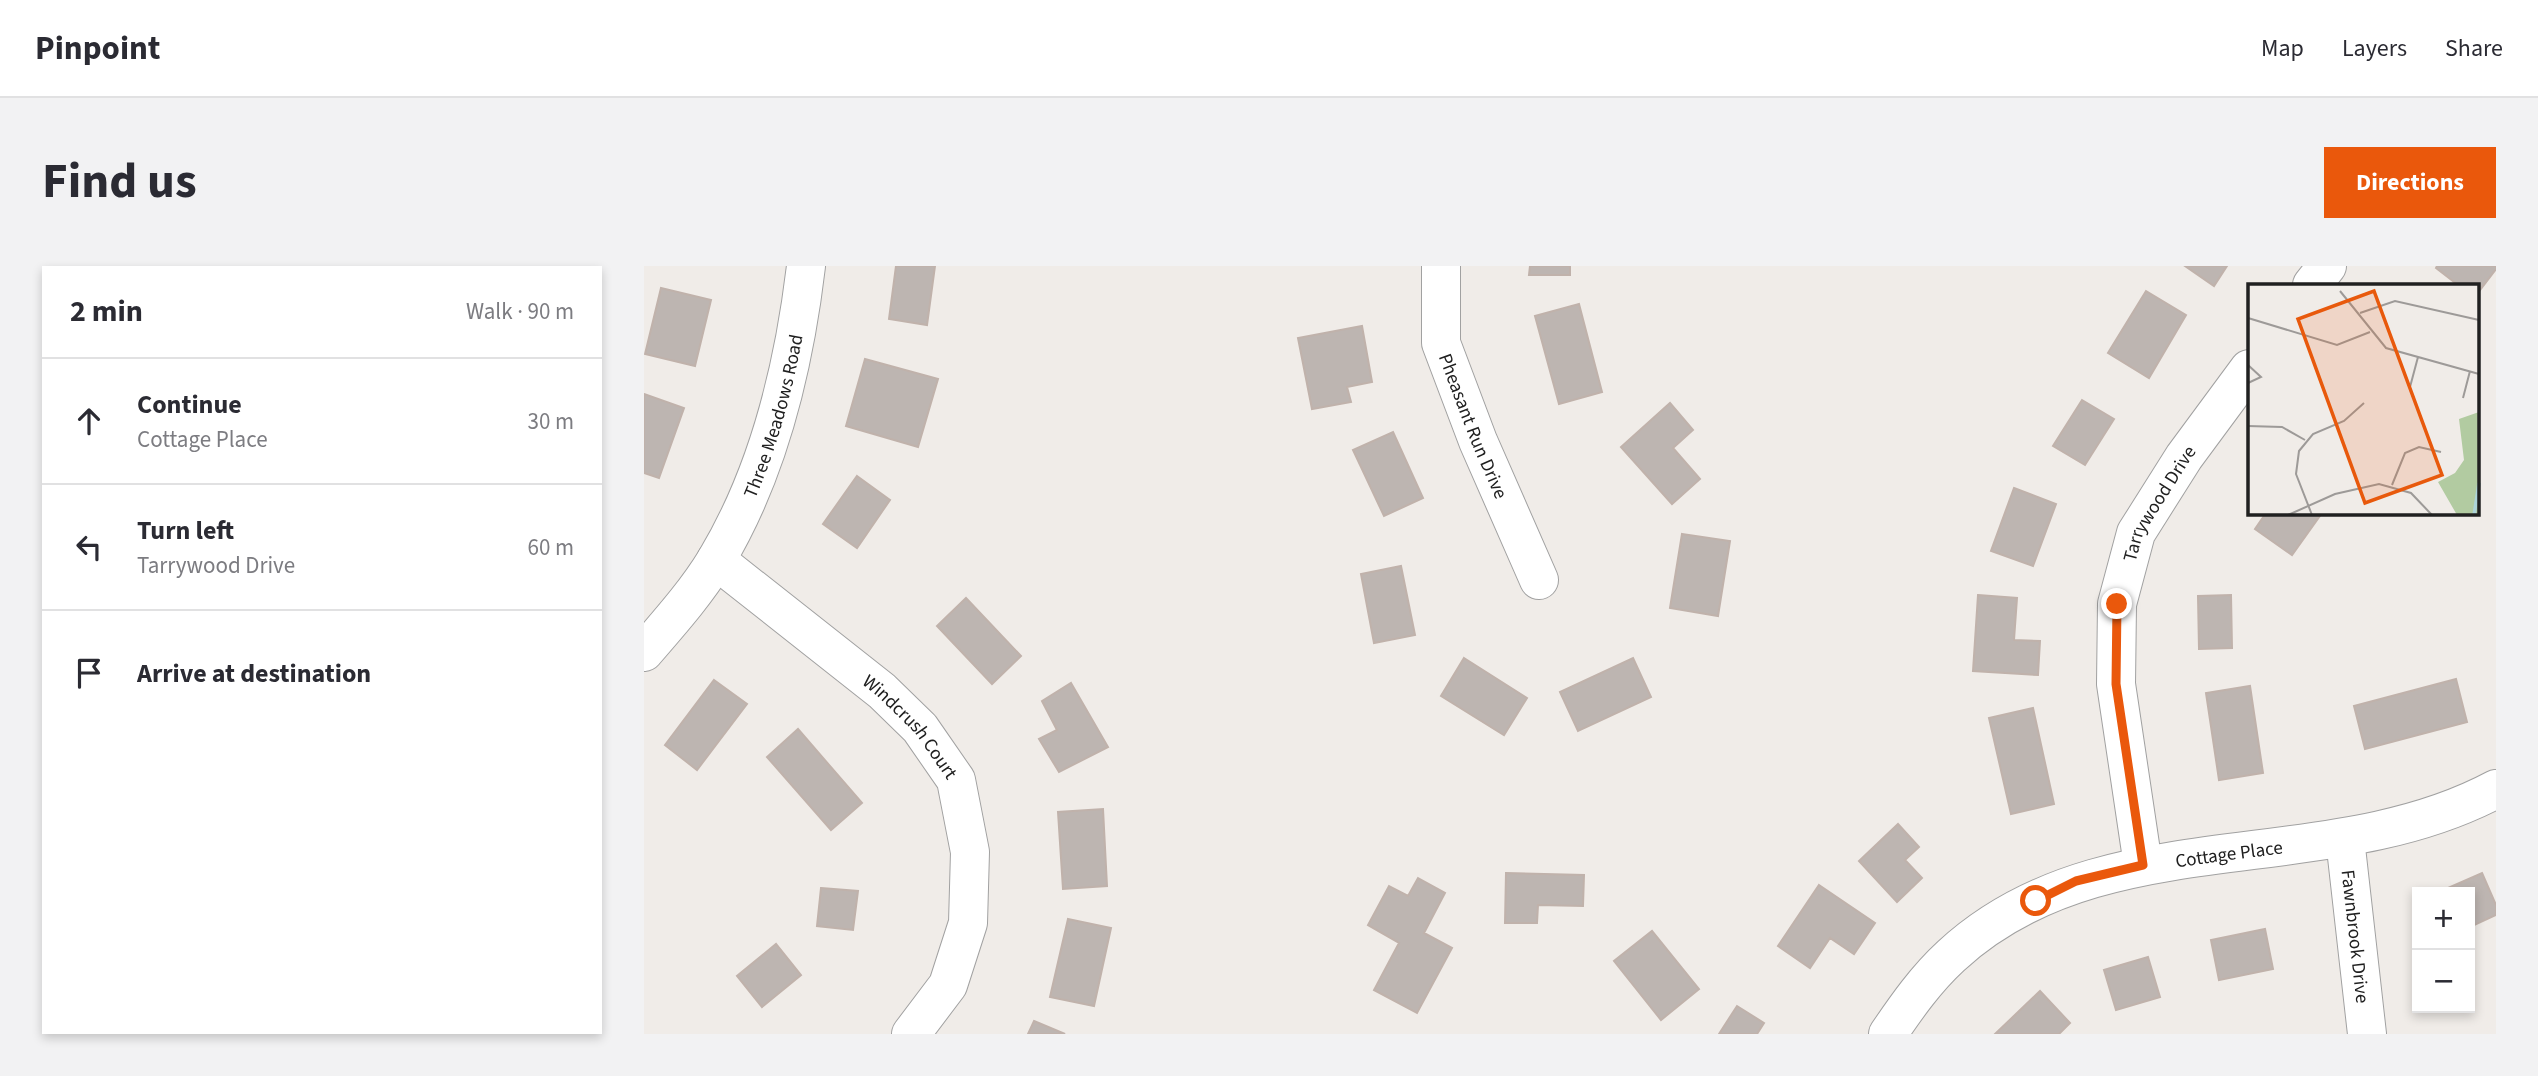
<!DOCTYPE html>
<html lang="en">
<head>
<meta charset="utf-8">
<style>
  :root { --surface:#fff; --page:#f2f2f3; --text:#2b2b33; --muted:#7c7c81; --line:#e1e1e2; --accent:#ea580c }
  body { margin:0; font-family:"Source Sans 3",sans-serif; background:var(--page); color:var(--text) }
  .controls { position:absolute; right:21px; bottom:21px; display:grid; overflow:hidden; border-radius:0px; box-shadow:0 4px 10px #0003 }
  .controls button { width:63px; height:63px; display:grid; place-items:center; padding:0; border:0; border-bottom:2px solid var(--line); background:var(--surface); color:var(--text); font:35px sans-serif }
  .stop { position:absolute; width:21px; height:21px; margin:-16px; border:5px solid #ea580c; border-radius:50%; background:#fff }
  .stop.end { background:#ea580c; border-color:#fff; box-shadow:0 2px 7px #0008 }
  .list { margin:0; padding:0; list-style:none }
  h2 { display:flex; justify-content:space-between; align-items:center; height:91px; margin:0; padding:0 28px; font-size:30px }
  h2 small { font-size:23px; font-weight:400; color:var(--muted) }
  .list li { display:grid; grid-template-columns:46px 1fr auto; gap:21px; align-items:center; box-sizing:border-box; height:126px; padding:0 28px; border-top:2px solid var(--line) }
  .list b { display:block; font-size:26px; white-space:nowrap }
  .list p { margin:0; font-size:23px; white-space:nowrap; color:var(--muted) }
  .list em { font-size:23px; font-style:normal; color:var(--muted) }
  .icon { flex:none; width:38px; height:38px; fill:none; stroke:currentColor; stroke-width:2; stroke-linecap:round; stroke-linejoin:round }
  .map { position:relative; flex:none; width:1852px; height:768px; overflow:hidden; border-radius:0px }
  header { display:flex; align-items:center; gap:42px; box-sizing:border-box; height:98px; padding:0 35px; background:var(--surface); border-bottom:2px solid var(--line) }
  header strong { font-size:33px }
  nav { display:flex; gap:38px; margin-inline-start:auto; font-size:24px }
  .intro { display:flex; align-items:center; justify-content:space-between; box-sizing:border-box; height:168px; padding:0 42px }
  h1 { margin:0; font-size:49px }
  .button { padding:18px 32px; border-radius:0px; background:var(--accent); color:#fff; font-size:24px; font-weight:700 }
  main { display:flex; gap:42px; padding:0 42px }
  aside { flex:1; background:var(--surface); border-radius:0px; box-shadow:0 4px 10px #0003 }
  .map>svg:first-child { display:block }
</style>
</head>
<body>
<header>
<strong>Pinpoint</strong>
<nav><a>Map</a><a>Layers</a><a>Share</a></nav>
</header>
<div class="intro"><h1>Find us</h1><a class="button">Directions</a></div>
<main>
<aside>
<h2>2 min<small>Walk · 90 m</small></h2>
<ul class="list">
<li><svg class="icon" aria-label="ahead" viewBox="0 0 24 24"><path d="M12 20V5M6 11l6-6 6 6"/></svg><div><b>Continue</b><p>Cottage Place</p></div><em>30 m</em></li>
<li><svg class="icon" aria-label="left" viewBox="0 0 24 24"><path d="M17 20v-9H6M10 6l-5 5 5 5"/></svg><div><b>Turn left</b><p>Tarrywood Drive</p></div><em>60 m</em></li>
<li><svg class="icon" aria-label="arrive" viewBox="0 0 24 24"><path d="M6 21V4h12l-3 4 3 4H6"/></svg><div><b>Arrive at destination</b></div></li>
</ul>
</aside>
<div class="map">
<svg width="1852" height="768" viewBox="0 0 1852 768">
  <rect width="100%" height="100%" fill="#f0ece8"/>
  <!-- building -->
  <path fill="#bdb5b1" stroke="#c0b2ab" stroke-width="2" d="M252 0H291L283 59 245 53Z
    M886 0H926V9H885Z
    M1541 0H1583L1570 20Z
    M1793 0H1852V3L1833 28V19H1814L1792 2Z
    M17 22 67 34 51 100 1 88Z
    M1502 25 1542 49 1505 112 1464 87Z
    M935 38 958 126 915 138 891 50Z
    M718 60 728 116 703 121 707 136 668 143 654 72Z
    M221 93 294 113 274 181 202 160Z
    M0 128 40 142 15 212 0 207Z
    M1438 134 1470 153 1441 199 1409 180Z
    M1026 137 1049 164 1029 182 1056 213 1028 238 977 181Z
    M749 166 779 232 740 250 709 184Z
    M213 210 246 234 213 282 179 258Z
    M1370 222 1412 238 1389 300 1347 285Z
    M1622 247H1678L1648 289 1611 263Z
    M1038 268 1086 275 1074 350 1026 342Z
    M757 300 771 369 730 377 717 308Z
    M1334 329 1373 332 1370 374 1396 375 1394 409 1329 405Z
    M1587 329 1588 382 1555 383 1554 330Z
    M322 332 377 390 348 418 293 360Z
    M820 392 883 432 860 469 797 430Z
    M989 392 1007 431 934 465 916 426Z
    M1812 413 1823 456 1721 483 1710 440Z
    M70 414 103 438 53 504 21 479Z
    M427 417 464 481 415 506 395 473 413 464 398 435Z
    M1606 420 1619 507 1575 514 1562 427Z
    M1389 442 1410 538 1367 548 1345 452Z
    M154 463 218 537 187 564 123 491Z
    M459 543 463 620 419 623 414 546Z
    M1254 558 1275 581 1261 594 1278 612 1253 636 1215 595Z
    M862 607 940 609 939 640 894 639 893 657H861Z
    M1838 607 1852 639V649L1826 661V626H1795Z
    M774 612 801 627 780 667 808 682 773 747 730 724 755 677 724 659 745 620 764 630Z
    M1175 619 1231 657 1210 688 1186 672 1166 702 1134 680Z
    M177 622 214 625 209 664 173 660Z
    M424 653 467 662 450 740 406 731Z
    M1621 663 1629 703 1575 714 1567 674Z
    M1008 665 1055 723 1017 754 970 695Z
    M132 678 157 709 118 741 93 710Z
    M1504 691 1516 731 1472 744 1460 704Z
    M1396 725 1426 757 1415 768H1351Z
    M1093 740 1120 757 1113 768H1075Z
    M390 755 421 768H384Z"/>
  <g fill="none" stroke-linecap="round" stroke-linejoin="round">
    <!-- minor casing -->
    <g stroke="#a1a1a1" stroke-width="40">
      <g id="minor">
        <path id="s1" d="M797 0V77L834 175 895 314"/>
        <path d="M1668 19 1683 0"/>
        <path id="s2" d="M72 294 238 425 276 462 312 514 326 586 324 657 304 719 267 768"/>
        <path id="s3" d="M0 386C25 357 52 327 72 294 125 206 150 101 162 0"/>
        <path id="s4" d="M1701 573 1723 768"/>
        <path id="s5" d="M1499 599 1472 418 1473 338 1492 267 1540 191 1605 103"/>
        <path id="s6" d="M1244 768C1263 740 1282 713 1307 690 1457 551 1680 615 1852 523"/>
      </g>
    </g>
    <!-- minor -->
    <use href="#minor" stroke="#fff" stroke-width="38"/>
  </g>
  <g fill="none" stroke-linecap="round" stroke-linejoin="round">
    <!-- route -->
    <path stroke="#ea580c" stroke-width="9" d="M1392 635 1432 615 1499 599 1472 418 1473 338"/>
  </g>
  <g text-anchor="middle" stroke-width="5" stroke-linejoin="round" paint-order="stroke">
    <!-- street labels -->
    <g font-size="19" fill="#202020" stroke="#fff">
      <text dy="7" stroke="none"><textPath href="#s3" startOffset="273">Three Meadows Road</textPath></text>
      <text dy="7" stroke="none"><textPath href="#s1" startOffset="166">Pheasant Run Drive</textPath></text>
      <text dy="7" stroke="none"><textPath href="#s5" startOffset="373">Tarrywood Drive</textPath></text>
      <text dy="7" stroke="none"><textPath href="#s2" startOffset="257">Windcrush Court</textPath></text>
      <text dy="7" stroke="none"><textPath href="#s6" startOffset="402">Cottage Place</textPath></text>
      <text dy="7" stroke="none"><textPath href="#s4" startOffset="98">Fawnbrook Drive</textPath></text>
    </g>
  </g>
  <!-- overview -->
  <g transform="translate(1604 18)">
    <rect width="231" height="231" fill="#f0ece8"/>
    <path d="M231 128V231H209L190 198 207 189 216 176 211 135Z" fill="#b2cba1"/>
    <path fill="none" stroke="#add4d9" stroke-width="3.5" d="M226 231 231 199"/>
    <path fill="none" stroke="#9d9a98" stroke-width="2" d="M92 7 138 64 231 90M112 29 147 17 231 36M0 34 89 61 122 48M0 81 13 93 0 99M162 103 170 73M215 114 222 87M0 142 34 143 57 156M144 201 157 169 171 163 193 168M40 231 87 210 131 200 163 209 184 231M64 231 48 190 51 167 65 150 96 137 116 119"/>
    <path fill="#e8590c" fill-opacity="0.15" stroke="#e8590c" stroke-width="3.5" d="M126 7 194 191 117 219 50 35Z"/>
    <rect width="231" height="231" fill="none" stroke="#202020" stroke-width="3.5"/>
  </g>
</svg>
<div class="controls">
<button>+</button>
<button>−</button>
</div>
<div class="stop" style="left:1392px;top:635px"></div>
<div class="stop end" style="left:1473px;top:338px"></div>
</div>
</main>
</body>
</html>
